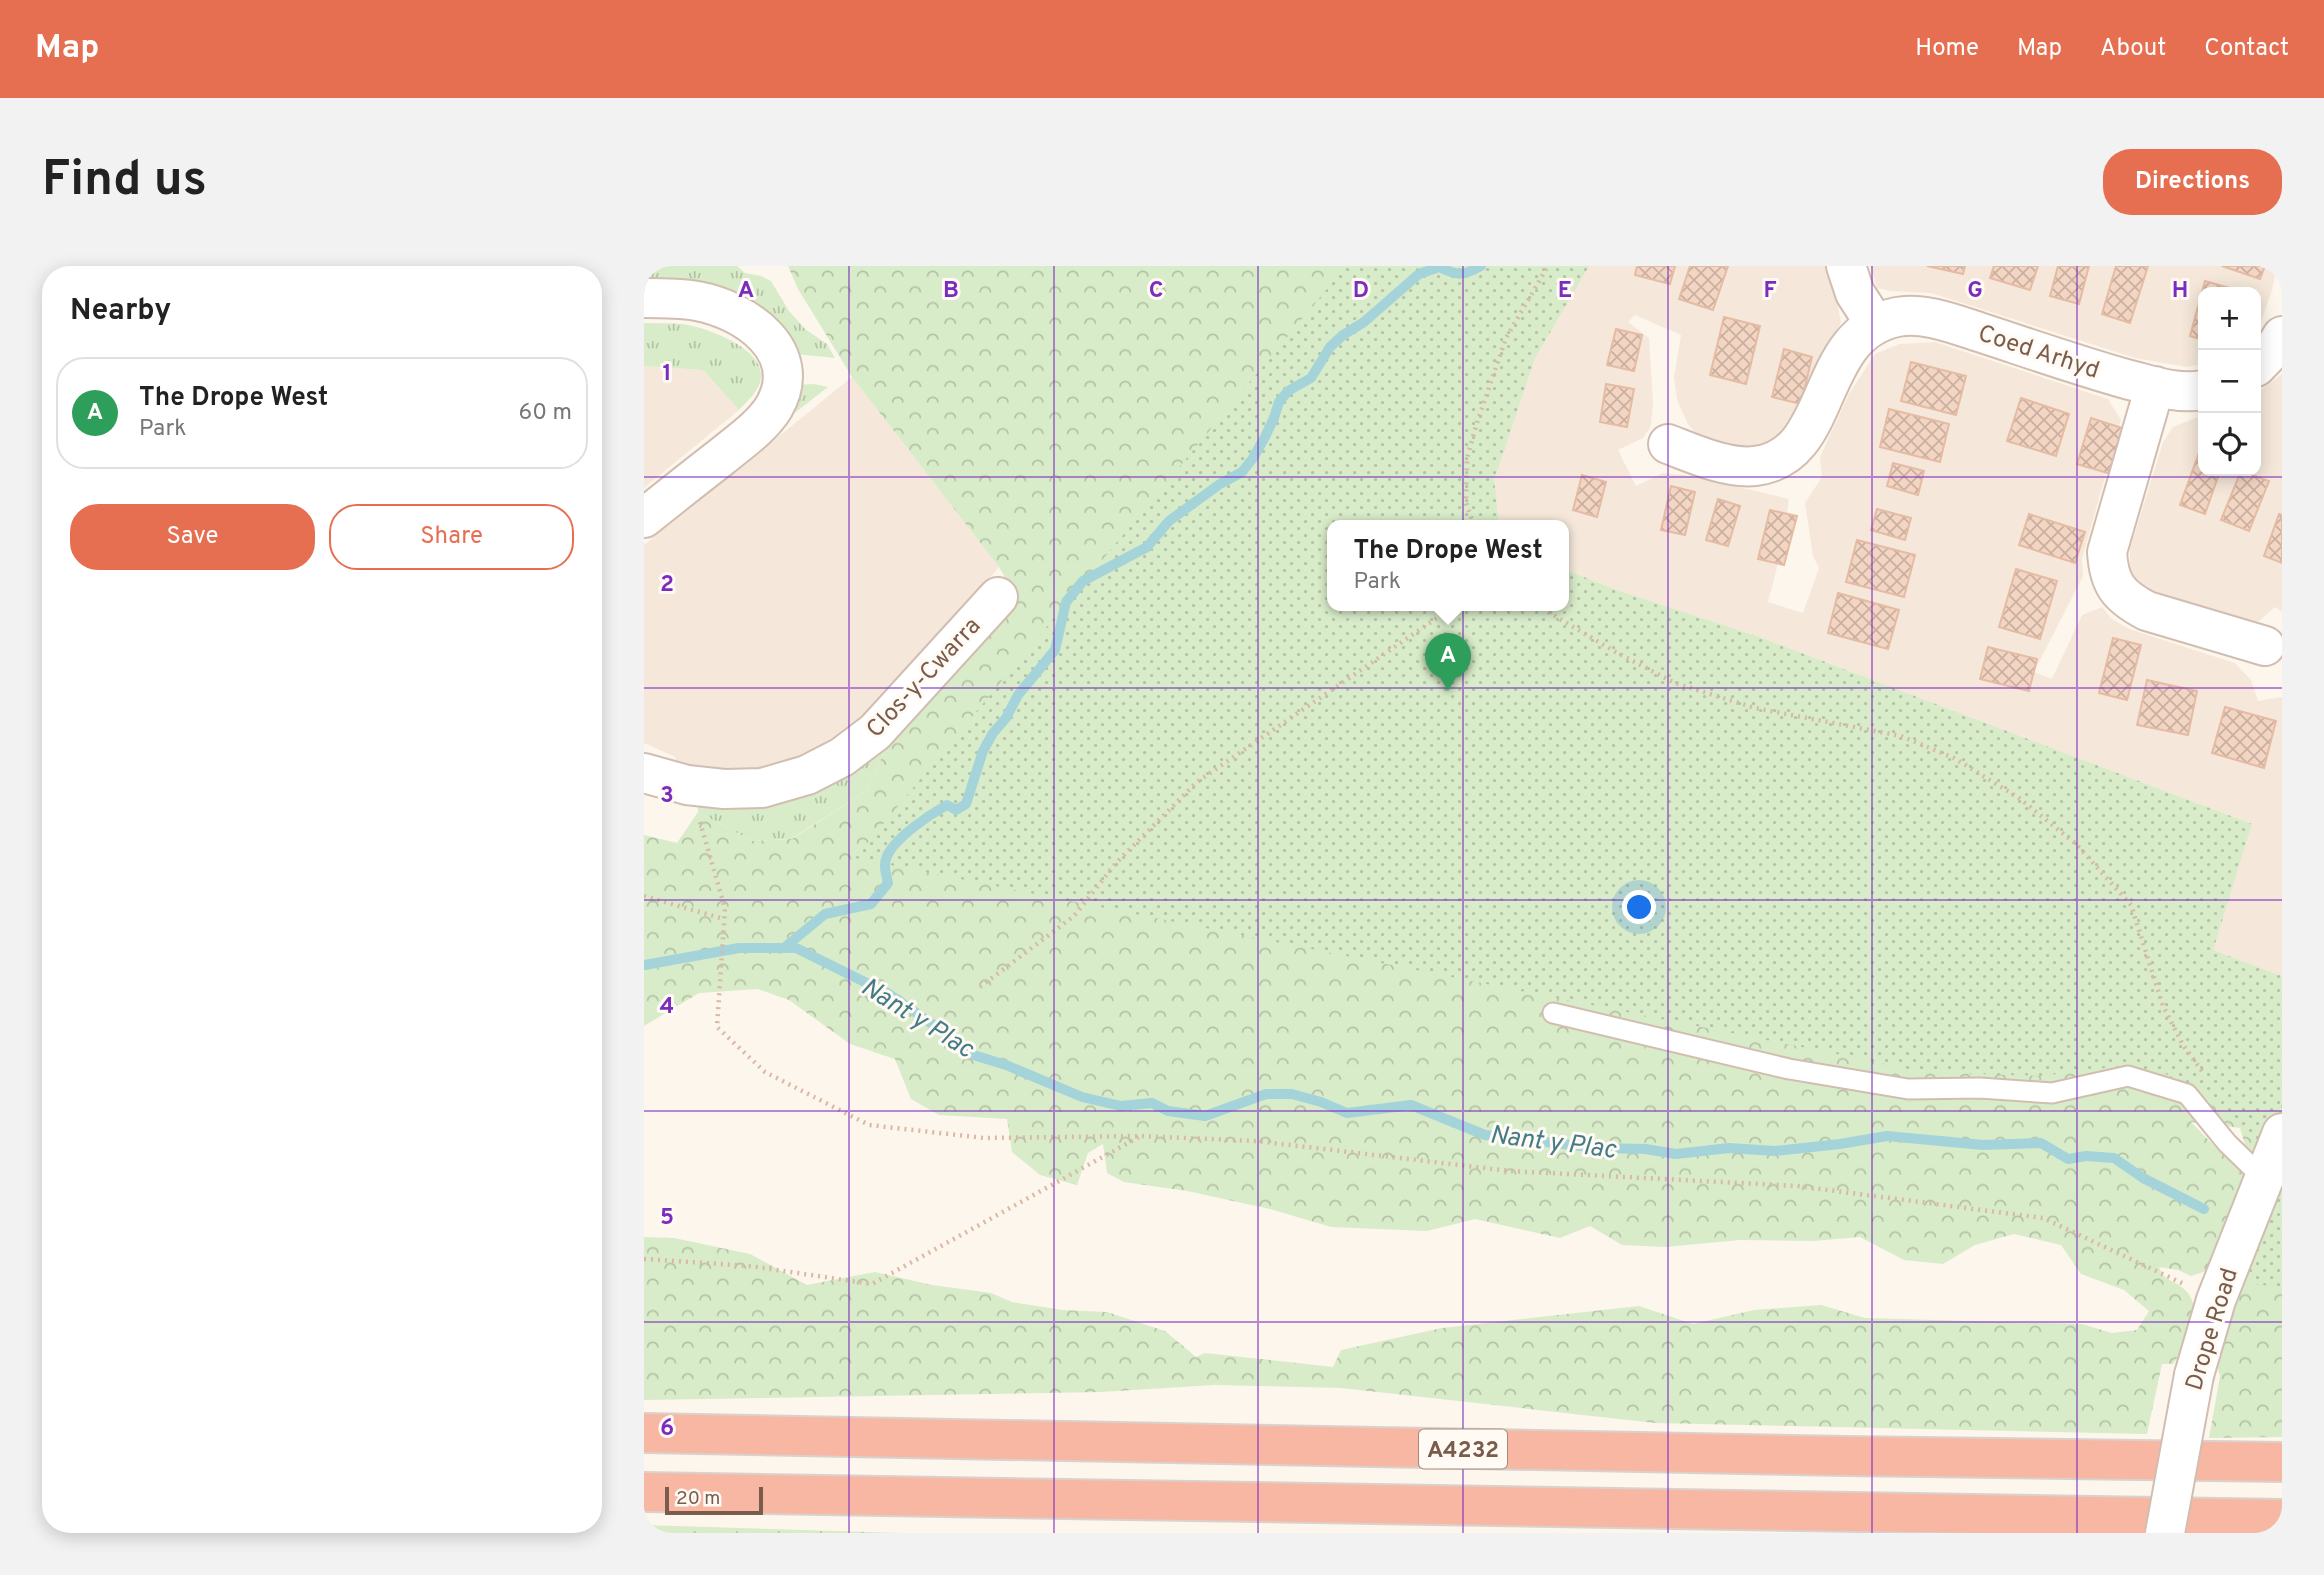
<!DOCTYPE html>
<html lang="en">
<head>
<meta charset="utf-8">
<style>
  :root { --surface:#fff; --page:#f2f2f2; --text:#222; --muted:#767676; --line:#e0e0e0; --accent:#e76f51 }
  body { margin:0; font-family:Overpass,sans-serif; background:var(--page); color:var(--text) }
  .controls { position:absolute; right:21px; top:21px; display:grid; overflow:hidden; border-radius:14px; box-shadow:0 4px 18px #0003 }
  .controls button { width:63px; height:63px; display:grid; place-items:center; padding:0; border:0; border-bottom:2px solid var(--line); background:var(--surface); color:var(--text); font:35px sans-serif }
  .scale { position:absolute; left:21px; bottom:18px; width:98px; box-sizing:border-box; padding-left:7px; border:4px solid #7a5c4d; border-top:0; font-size:19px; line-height:24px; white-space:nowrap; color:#7a5c4d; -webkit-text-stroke:5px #fffaf3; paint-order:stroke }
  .you { position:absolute; left:996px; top:642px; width:24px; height:24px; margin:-18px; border:5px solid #fff; border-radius:50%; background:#1a73e8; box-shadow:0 0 0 10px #1a73e833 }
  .badge { display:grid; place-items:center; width:46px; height:46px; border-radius:50%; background:var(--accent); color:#fff; font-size:23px; font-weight:700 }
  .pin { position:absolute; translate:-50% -58px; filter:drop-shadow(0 2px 4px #0008) }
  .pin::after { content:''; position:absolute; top:37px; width:24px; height:21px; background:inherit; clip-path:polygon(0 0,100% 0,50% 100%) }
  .popup { position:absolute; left:683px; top:254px; width:242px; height:91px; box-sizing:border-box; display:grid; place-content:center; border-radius:14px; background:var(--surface); filter:drop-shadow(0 2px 5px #0005); font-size:23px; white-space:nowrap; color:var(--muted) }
  .popup b { font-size:26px; color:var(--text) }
  .popup::after { content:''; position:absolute; left:50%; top:100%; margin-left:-14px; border:14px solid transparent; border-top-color:var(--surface) }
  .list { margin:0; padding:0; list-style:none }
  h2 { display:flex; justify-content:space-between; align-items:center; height:91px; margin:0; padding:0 28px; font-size:30px }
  h2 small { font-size:23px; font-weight:400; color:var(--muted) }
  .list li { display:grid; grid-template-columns:46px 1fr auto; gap:21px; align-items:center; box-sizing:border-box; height:112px; margin:0 14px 14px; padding:0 14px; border:2px solid var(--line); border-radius:28px }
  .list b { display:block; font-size:26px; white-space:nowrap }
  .list p { margin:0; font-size:23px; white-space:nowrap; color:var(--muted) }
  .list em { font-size:23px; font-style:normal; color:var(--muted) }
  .actions { display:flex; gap:14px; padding:21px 28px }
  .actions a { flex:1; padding:16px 0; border:2px solid var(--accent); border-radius:28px; text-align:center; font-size:24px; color:var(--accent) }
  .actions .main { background:var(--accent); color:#fff }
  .icon { flex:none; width:38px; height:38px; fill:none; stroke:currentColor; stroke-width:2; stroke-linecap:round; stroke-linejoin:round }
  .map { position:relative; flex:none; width:1638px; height:1267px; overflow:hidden; border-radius:28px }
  header { display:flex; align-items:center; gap:42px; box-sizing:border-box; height:98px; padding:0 35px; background:var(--accent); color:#fff }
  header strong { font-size:33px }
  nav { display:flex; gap:38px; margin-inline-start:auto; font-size:24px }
  .intro { display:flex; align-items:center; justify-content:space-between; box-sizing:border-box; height:168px; padding:0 42px }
  h1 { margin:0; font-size:49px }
  .button { padding:18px 32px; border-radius:28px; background:var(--accent); color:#fff; font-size:24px; font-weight:700 }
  main { display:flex; gap:42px; padding:0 42px }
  aside { flex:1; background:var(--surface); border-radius:28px; box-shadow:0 4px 18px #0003 }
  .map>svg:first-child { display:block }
</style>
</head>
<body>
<header>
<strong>Map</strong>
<nav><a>Home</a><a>Map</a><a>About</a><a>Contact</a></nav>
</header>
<div class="intro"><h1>Find us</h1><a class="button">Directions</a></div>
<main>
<aside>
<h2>Nearby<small></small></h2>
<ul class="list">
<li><span class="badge" style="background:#2e9e5b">A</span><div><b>The Drope West</b><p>Park</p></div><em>60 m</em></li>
</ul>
<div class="actions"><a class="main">Save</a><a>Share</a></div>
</aside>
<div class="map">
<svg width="1638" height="1267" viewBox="0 0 1638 1267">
  <defs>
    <pattern id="grass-tufts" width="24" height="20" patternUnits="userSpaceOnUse" patternTransform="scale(1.75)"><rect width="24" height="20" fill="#d8ecc9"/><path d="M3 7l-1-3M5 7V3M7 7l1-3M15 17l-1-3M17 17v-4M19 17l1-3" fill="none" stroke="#b4c2a5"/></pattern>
    <pattern id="forest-crowns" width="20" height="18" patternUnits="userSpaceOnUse" patternTransform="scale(1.75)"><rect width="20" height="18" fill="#d8ecc9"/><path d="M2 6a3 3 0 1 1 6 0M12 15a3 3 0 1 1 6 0" fill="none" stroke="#b4c2a5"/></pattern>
    <pattern id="park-dots" width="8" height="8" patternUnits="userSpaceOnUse" patternTransform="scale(1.75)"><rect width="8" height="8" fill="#d8ecc9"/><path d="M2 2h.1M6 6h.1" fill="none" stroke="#b4c2a5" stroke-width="1.8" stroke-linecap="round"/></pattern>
    <pattern id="building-cross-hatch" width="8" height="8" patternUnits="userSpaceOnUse" patternTransform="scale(1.75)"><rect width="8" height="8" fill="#f3d5c3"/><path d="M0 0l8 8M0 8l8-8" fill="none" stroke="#cab0a1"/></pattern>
  </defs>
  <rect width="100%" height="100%" fill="#fdf6ec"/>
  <!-- residential -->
  <path fill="#f5e8da" d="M945 0H1186L1197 56 1164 132 1142 167 1123 178 1104 182 1077 181 1055 171 1044 158 1033 134 1030 111 1037 69 991 49 984 56 1005 72 1009 136 1007 160 999 172 974 184 992 220 1019 207 1048 210 1145 233 1138 282 1124 336 1159 347 1175 302 1169 290 1161 237 1178 211 1176 191 1205 128 1231 88 1255 78 1291 76 1464 133 1477 154 1438 293 1439 310 1390 406 1408 413 1438 349 1458 341 1468 353 1485 363 1591 397 1607 414 1614 435 1638 431V710L1568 684 1608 558 1113 370 970 323 920 303V259H855L850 214 891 92Z
    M1226 0H1633L1628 24 1615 61 1612 65V26H1559V98L1542 101 1491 92 1287 27 1247 25 1233 22Z
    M0 100 59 104 95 144 0 222Z
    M1638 108V346L1631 341 1615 355 1603 357 1500 326 1486 310V283L1519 176 1529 161 1559 149V205H1612V128Z
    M208 111 355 301 227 451 182 487 124 507 32 502 31 491 0 477V279Z"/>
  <!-- grass -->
  <path fill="url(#grass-tufts)" d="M0 0H93L101 7 117 10 127 15 145 45 161 63 183 78 191 92 152 88 0 18Z
    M0 57C14 58 30 56 44 59 66 63 116 82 117 108 118 123 104 134 95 144L59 104 0 100Z
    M170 118 184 121 135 159 155 119Z
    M295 415 239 489 222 525 147 573 108 575 54 546V539L123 534Z
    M0 1259 259 1267H0Z"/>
  <!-- forest -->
  <path fill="url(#forest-crowns)" d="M144 0H945L891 92 850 214 855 259 723 233 593 321 1638 756V922L1602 882 1596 862 1547 856 1578 888 1604 904 1565 1004 1547 1010 1534 1004 1515 1001C1522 1017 1527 1012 1539 1022 1562 1040 1544 1079 1529 1098H1518L1503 1168 1011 1157 697 1122 570 1119 457 1126 0 1134V971L30 972 106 988 163 1019 231 1006 288 1019 347 1027 368 1036 419 1044 463 1046 521 1065 552 1091 561 1087 689 1101 697 1084 798 1062 995 1040 1049 1058 1110 1044 1177 1039 1221 1052 1438 1058 1468 1067 1493 1064 1505 1045 1480 1024 1437 1008 1417 979 1370 968 1331 979 1299 998 1260 994 1216 971 1169 975 1096 974 1021 981 978 979 946 960 916 972 831 953 783 965 687 961 626 943 543 925 480 916 463 907 459 878 444 887 433 919 396 909 368 886 363 853 295 849 267 833 251 793 206 778 145 734 114 723 55 727 0 760V569L33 577 54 546 108 575 148 573 222 525 239 489 295 415 373 332 355 301 208 111 154 23Z
    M1638 987V1171L1565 1172 1576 1110 1572 1097 1593 999Z"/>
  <!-- park -->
  <path fill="url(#park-dots)" d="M702 0H945L891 92 850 214 855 259H688V339H920V303L970 323 1113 370 1608 558 1569 684 1638 710V838L1619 882 1565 826 1519 807 1469 801 1397 810 1277 806 1218 793 211 592Z
    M1638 916V1022L1600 1016Z"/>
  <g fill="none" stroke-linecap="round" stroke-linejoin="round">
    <!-- stream -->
    <path stroke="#a5d3da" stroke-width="10" d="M140 682 181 648 227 638 244 617C242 608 239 599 243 590 252 571 285 549 303 539L312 544 322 538 339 485 349 467 362 452 374 429 411 384 422 336 439 315 503 281 525 255 576 218 598 206 609 192 621 171 630 152 635 136 644 125 667 112 686 81 699 69 720 56 775 8 795 1C814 10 819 10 837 0
      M0 699 95 682H152L245 728 314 776 323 787 362 799 438 831 477 840 508 837 524 845 561 850 622 828H648L677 836 703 847 767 839 841 869 954 882 1001 883 1032 888 1085 882 1131 885 1196 878 1243 870 1339 879 1397 877 1424 893 1442 890 1470 892 1499 912 1560 943"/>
  </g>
  <!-- building -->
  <path fill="url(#building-cross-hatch)" stroke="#e6bba3" stroke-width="2" d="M993 0H1031L1026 18 991 9Z
    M1046 0H1084L1069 44 1035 33Z
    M1283 0H1321L1319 8Z
    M1350 0H1394L1386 24 1346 12Z
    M1414 0H1445L1435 38 1406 30Z
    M1472 0H1504L1486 57 1458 48Z
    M1578 0H1621L1616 13Z
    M1561 15 1589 23 1588 26H1559V74L1546 70Z
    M1080 51 1116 60 1102 118 1066 109Z
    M972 63 998 69 990 105 963 99Z
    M1140 83 1168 91 1157 138 1128 131Z
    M1267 96 1322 110 1312 149 1257 135Z
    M962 118 990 123 983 161 956 156Z
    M1377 132 1425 148 1412 190 1363 175Z
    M1245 143 1305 158 1296 196 1236 181Z
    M1447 152 1481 163 1467 208 1433 198Z
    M1555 187 1559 189V205H1576L1561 248 1536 239Z
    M1249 197 1280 205 1274 229 1243 220Z
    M1597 205 1625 215 1605 265 1577 254Z
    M938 209 962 216 953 251 929 244Z
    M1027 220 1051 226 1041 269 1017 264Z
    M1074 233 1096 240 1084 280 1062 274Z
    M1233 243 1267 252 1261 274 1227 264Z
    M1126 244 1153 250 1140 299 1114 293Z
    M1385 248 1441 266 1431 297 1375 279Z
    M1635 248 1638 249V297L1620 290Z
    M1213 274 1271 289 1260 331 1202 316Z
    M1372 303 1413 315 1396 373 1355 361Z
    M1194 327 1255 344 1244 383 1184 367Z
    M1469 372 1497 379 1483 434 1455 427Z
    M1344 381 1393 393 1385 425 1336 413Z
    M1503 414 1553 425 1544 469 1493 459Z
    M1581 441 1632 455 1620 502 1568 487Z"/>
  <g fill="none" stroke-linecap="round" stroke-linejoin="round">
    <!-- lane casing -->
    <g stroke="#d1beb0" stroke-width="23">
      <path id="lane" d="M909 747 1145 803 1264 823 1336 822 1408 827 1484 810 1543 828 1583 877 1619 912"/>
    </g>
    <!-- street casing -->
    <g stroke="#d1beb0" stroke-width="42">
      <path id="street" d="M1202 0 1211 27 1231 58
        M0 32C18 32 36 32 53 35 102 44 162 86 130 141 118 161 94 177 76 192 50 212 25 232 0 252
        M1612 101 1632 80 1638 70
        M1511 120 1463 286C1465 318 1474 330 1503 345L1621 380
        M1024 178C1050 188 1083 203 1111 200 1192 191 1168 68 1253 51 1280 46 1310 58 1335 66 1384 82 1432 99 1482 113 1507 119 1533 129 1559 124
        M0 507 43 519 80 523 118 522 163 509 198 491 231 466 354 331
        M1550 1109 1572 1034 1638 867"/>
    </g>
    <!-- highway casing -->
    <g stroke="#dad1cd" stroke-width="42">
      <path id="highway" d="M0 1167 1202 1190 1638 1196
        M0 1226 1638 1253"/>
    </g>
    <!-- path -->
    <path stroke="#d9b8a5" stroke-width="4.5" stroke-dasharray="2 5" stroke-linecap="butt" d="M830 259 822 237 823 192 833 157 862 72 904 0
      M892 339 970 385 1031 417 1111 442 1257 470 1310 492 1375 532 1432 578 1487 639 1519 740 1539 779 1558 805
      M56 556 81 642 73 761 121 806 225 859 340 872 495 870 612 875 866 905 1153 920 1399 952 1540 1018
      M0 630 80 653
      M336 721 430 650 472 597 553 516 812 339
      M0 993 106 1000 228 1018 495 871"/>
    <!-- lane -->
    <use href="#lane" stroke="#fff" stroke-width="19"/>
    <!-- street -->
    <use href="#street" stroke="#fff" stroke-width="38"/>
    <!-- highway -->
    <use href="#highway" stroke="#f7b7a3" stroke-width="38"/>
    <!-- street-bridge casing -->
    <g stroke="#d1beb0" stroke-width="42" stroke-linecap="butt">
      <path id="street-bridge" d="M1521 1267 1550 1109"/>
    </g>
    <!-- street-bridge -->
    <use href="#street-bridge" stroke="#fff" stroke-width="38"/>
  </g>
  <!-- grid -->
  <path fill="none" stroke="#7b2cbf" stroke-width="2" stroke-opacity="0.55" d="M205 0V1267M410 0V1267M614 0V1267M819 0V1267M1024 0V1267M1228 0V1267M1433 0V1267M0 211H1638M0 422H1638M0 634H1638M0 845H1638M0 1056H1638"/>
  <g text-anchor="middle" stroke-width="6" stroke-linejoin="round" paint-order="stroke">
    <!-- shield labels -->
    <rect fill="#fffaf3" stroke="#a28b7f" stroke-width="2" x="775" y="1163.5" width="88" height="39" rx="5"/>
    <g font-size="23" font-weight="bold" fill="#7a5c4d">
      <text x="819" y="1191">A4232</text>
    </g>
    <!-- street labels -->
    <g font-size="24" fill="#7a5c4d" stroke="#fffaf3">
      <text transform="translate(1395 85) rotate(18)" y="8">Coed Arhyd</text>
      <text transform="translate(279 411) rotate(-47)" y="8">Clos-y-Cwarra</text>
      <text transform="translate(1567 1063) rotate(-73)" y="8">Drope Road</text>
    </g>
    <!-- water labels -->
    <g font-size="26" font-style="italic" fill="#437c86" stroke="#fffaf3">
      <text transform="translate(274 751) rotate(32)" y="9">Nant y Plac</text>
      <text transform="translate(909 875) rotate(7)" y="9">Nant y Plac</text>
    </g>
  </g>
  <g font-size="23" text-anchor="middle" font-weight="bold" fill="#7b2cbf" stroke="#fffaf3" stroke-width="6" stroke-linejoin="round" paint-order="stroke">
    <text x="102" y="31">A</text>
    <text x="307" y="31">B</text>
    <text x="512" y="31">C</text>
    <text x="717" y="31">D</text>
    <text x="921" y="31">E</text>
    <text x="1126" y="31">F</text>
    <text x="1331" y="31">G</text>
    <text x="1536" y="31">H</text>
    <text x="23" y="114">1</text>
    <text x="23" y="325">2</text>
    <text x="23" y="536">3</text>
    <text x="23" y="747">4</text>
    <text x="23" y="958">5</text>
    <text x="23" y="1169">6</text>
  </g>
</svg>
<div class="controls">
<button>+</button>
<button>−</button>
<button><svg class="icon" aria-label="locate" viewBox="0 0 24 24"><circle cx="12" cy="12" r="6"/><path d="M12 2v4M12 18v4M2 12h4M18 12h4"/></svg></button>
</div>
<div class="scale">20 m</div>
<div class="you"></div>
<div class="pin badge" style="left:804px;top:425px;background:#2e9e5b">A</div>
<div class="popup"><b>The Drope West</b>Park</div>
</div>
</main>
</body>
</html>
